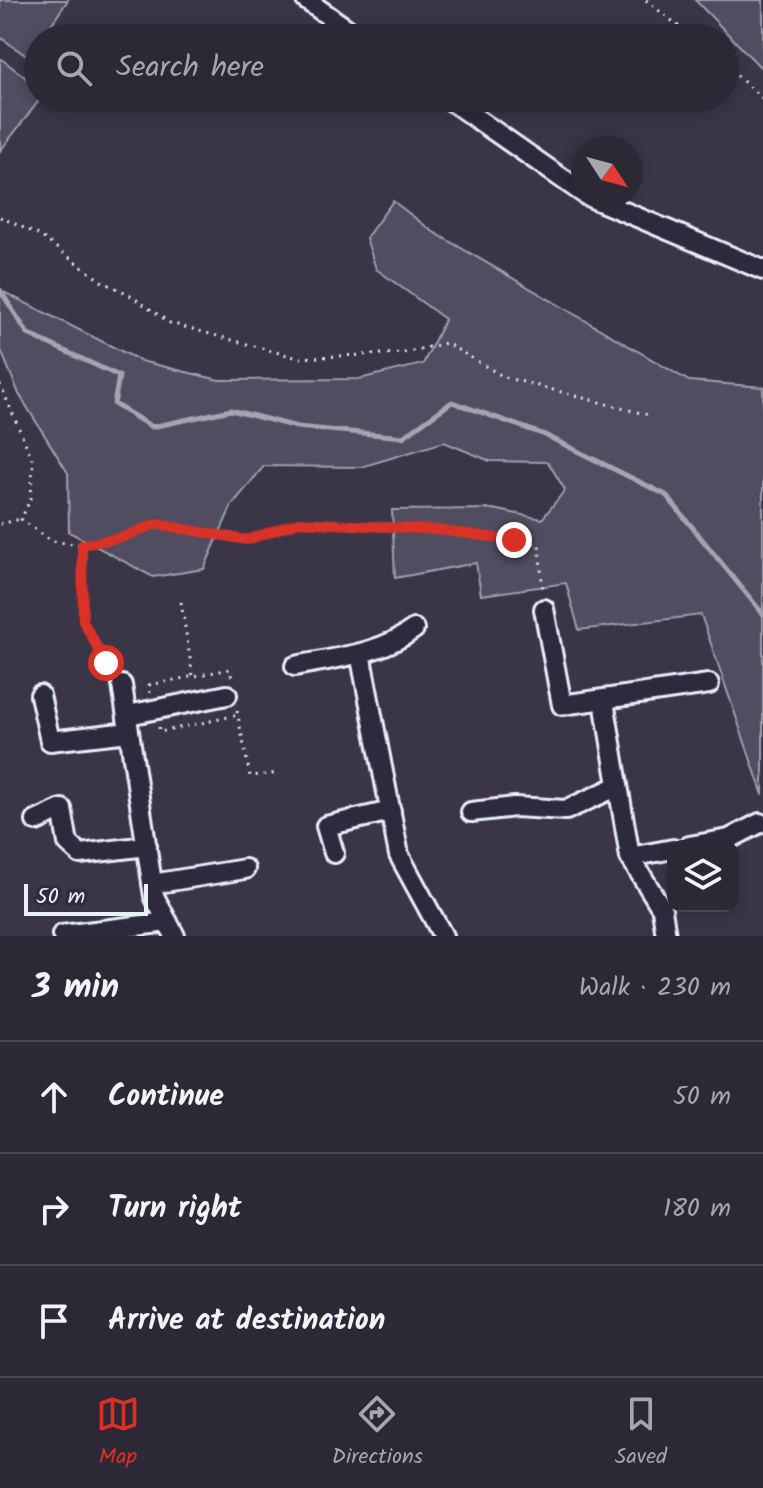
<!DOCTYPE html>
<html lang="en">
<head>
<meta charset="utf-8">
<style>
  :root { --surface:#2c2836; --page:#383442; --text:#f1f3f6; --muted:#a6a6ad; --line:#484451; --accent:#d93025 }
  body { margin:0; font-family:Kalam,sans-serif; background:var(--page); color:var(--text) }
  .controls { position:absolute; right:24px; bottom:24px; display:grid; overflow:hidden; border-radius:16px; box-shadow:0 4px 12px #0003 }
  .controls button { width:72px; height:72px; display:grid; place-items:center; padding:0; border:0; border-bottom:2px solid var(--line); background:var(--surface); color:var(--text); font:40px sans-serif }
  .compass { position:absolute; left:571px; top:136px; width:72px; height:72px; border-radius:50%; background:var(--surface); box-shadow:0 4px 12px #0003; rotate:126deg }
  .scale { position:absolute; left:24px; bottom:20px; width:124px; box-sizing:border-box; padding-left:8px; border:4px solid #e8f1f8; border-top:0; font-size:22px; line-height:28px; white-space:nowrap; color:#e8f1f8; -webkit-text-stroke:6px #2f2a3d; paint-order:stroke }
  .stop { position:absolute; width:24px; height:24px; margin:-18px; border:6px solid #d93025; border-radius:50%; background:#fff }
  .stop.end { background:#d93025; border-color:#fff; box-shadow:0 2px 8px #0008 }
  .list { margin:0; padding:0; list-style:none }
  h2 { display:flex; justify-content:space-between; align-items:center; height:104px; margin:0; padding:0 32px; font-size:34px }
  h2 small { font-size:26px; font-weight:400; color:var(--muted) }
  .list li { display:grid; grid-template-columns:52px 1fr auto; gap:24px; align-items:center; box-sizing:border-box; height:112px; padding:0 32px; border-top:2px solid var(--line) }
  .list b { display:block; font-size:30px; white-space:nowrap }
  .list em { font-size:26px; font-style:normal; color:var(--muted) }
  .icon { flex:none; width:44px; height:44px; fill:none; stroke:currentColor; stroke-width:2; stroke-linecap:round; stroke-linejoin:round }
  .map { position:relative; flex:none; width:763px; height:936px; overflow:hidden }
  .search { position:absolute; background:var(--surface); box-shadow:0 4px 12px #0003; left:24px; right:24px; top:24px; height:88px; display:flex; align-items:center; gap:20px; box-sizing:border-box; padding:0 28px; border-radius:44px; color:var(--muted); font-size:30px }
  .sheet { height:440px; background:var(--surface) }
  nav { display:flex; justify-content:space-around; align-items:center; box-sizing:border-box; height:112px; border-top:2px solid var(--line); background:var(--surface); font-size:22px; color:var(--muted) }
  nav a { display:grid; justify-items:center; gap:4px }
  nav .on { color:var(--accent) }
  .map>svg:first-child { display:block }
</style>
</head>
<body>
<div class="map">
<svg width="763" height="936" viewBox="0 0 763 936">
  <rect width="100%" height="100%" fill="#3a3648"/>
  <filter id="ink" filterUnits="userSpaceOnUse"><feTurbulence type="fractalNoise" baseFrequency=".0125" numOctaves="2"/><feDisplacementMap in="SourceGraphic" scale="16" xChannelSelector="R" yChannelSelector="G"/><feConvolveMatrix kernelMatrix="1 2 1 2 8 2 1 2 1" color-interpolation-filters="sRGB"/></filter>
  <g filter="url(#ink)">
    <!-- green -->
    <path fill="#504e5f" stroke="#9ca0ac" stroke-width="2" d="M0 0H68L42 38H38V43L28 57 0 37Z
      M695 0H763V70Z
      M0 58 38 87V98H41L0 151Z
      M393 201 432 231 689 381 763 387V795L701 615 579 630 566 583 481 595 476 563 395 578 392 510 493 509 542 519 565 490 548 462 490 461 444 442 361 467 264 466 232 505 204 569 153 577 69 532 68 473 19 394 0 348V290L141 361 219 380 359 379 423 364 445 319 376 269 366 238Z"/>
    <g fill="none" stroke-linecap="round" stroke-linejoin="round">
      <!-- stream -->
      <path stroke="#a2a6b1" stroke-width="5" d="M0 290 28 334 119 376 114 404 152 427 231 410 297 427 403 437 452 402 545 435 666 495 763 614"/>
      <!-- minor casing -->
      <g stroke="#e8f1f8" stroke-width="24">
        <path id="minor" d="M306 0 360 38
          M447 98 583 193
          M587 196 763 270
          M544 609 562 705 709 684
          M360 653 399 855 443 936
          M295 666C335 658 381 654 414 629
          M122 685 154 896 175 936
          M40 695 50 741 129 732
          M604 701 630 857 662 909 666 936
          M128 715 227 695
          M471 812 515 807 566 810 618 786
          M36 821 62 809 68 843 80 854 147 846
          M689 846 729 839 760 823
          M334 853 326 826 391 811
          M630 857 673 849
          M152 884 245 869
          M62 935 168 922"/>
      </g>
      <!-- path -->
      <path stroke="#e8f1f8" stroke-width="3" stroke-dasharray="2 6" stroke-linecap="butt" d="M646 0 693 38
        M725 65 763 99
        M0 217 39 235 104 283 127 293 170 323 298 358 403 353 446 343 504 377 652 416
        M0 384 33 461 31 498 21 519 51 541 82 545 123 537 156 524 247 540 299 522 437 530 539 544 543 593
        M0 524 21 519
        M82 545 83 621 106 663V676
        M181 602 193 677
        M150 693 149 685 230 669 232 679
        M237 711 250 776 279 773
        M159 727 160 732 238 715"/>
      <!-- minor -->
      <use href="#minor" stroke="#2f2a3d" stroke-width="18"/>
    </g>
  </g>
  <g fill="none" stroke-linecap="round" stroke-linejoin="round" filter="url(#ink)">
    <!-- route -->
    <path stroke="#d93025" stroke-width="10" d="M106 663 83 621 82 545 123 537 156 524 247 540 299 522 437 530 514 540"/>
  </g>
</svg>
<div class="controls">
<button><svg class="icon" aria-label="layers" viewBox="0 0 24 24"><path d="M12 4l9 5-9 5-9-5zM3 14l9 5 9-5"/></svg></button>
</div>
<svg class="compass" viewBox="-18 -18 36 36"><path d="M0-13l5 13h-10z" fill="#e53935"/><path d="M0 13l5-13h-10z" fill="#a6a6ad"/></svg>
<div class="scale">50 m</div>
<div class="stop" style="left:106px;top:663px"></div>
<div class="stop end" style="left:514px;top:540px"></div>
<div class="search"><svg class="icon" aria-label="search" viewBox="0 0 24 24"><circle cx="10" cy="10" r="6"/><path d="M15 15l6 6"/></svg>Search here</div>
</div>
<section class="sheet">
<h2>3 min<small>Walk · 230 m</small></h2>
<ul class="list">
<li><svg class="icon" aria-label="ahead" viewBox="0 0 24 24"><path d="M12 20V5M6 11l6-6 6 6"/></svg><div><b>Continue</b></div><em>50 m</em></li>
<li><svg class="icon" aria-label="right" viewBox="0 0 24 24"><path d="M7 20v-9h11M14 6l5 5-5 5"/></svg><div><b>Turn right</b></div><em>180 m</em></li>
<li><svg class="icon" aria-label="arrive" viewBox="0 0 24 24"><path d="M6 21V4h12l-3 4 3 4H6"/></svg><div><b>Arrive at destination</b></div></li>
</ul>
</section>
<nav>
<a class="on"><svg class="icon" aria-label="map" viewBox="0 0 24 24"><path d="M3 6l6-2 6 2 6-2v14l-6 2-6-2-6 2zM9 4v14M15 6v14"/></svg>Map</a>
<a><svg class="icon" aria-label="directions" viewBox="0 0 24 24"><path d="M12 3l9 9-9 9-9-9zM9 14v-3h6M13 9l2 2-2 2"/></svg>Directions</a>
<a><svg class="icon" aria-label="saved" viewBox="0 0 24 24"><path d="M7 4h10v16l-5-4-5 4z"/></svg>Saved</a>
</nav>
</body>
</html>
